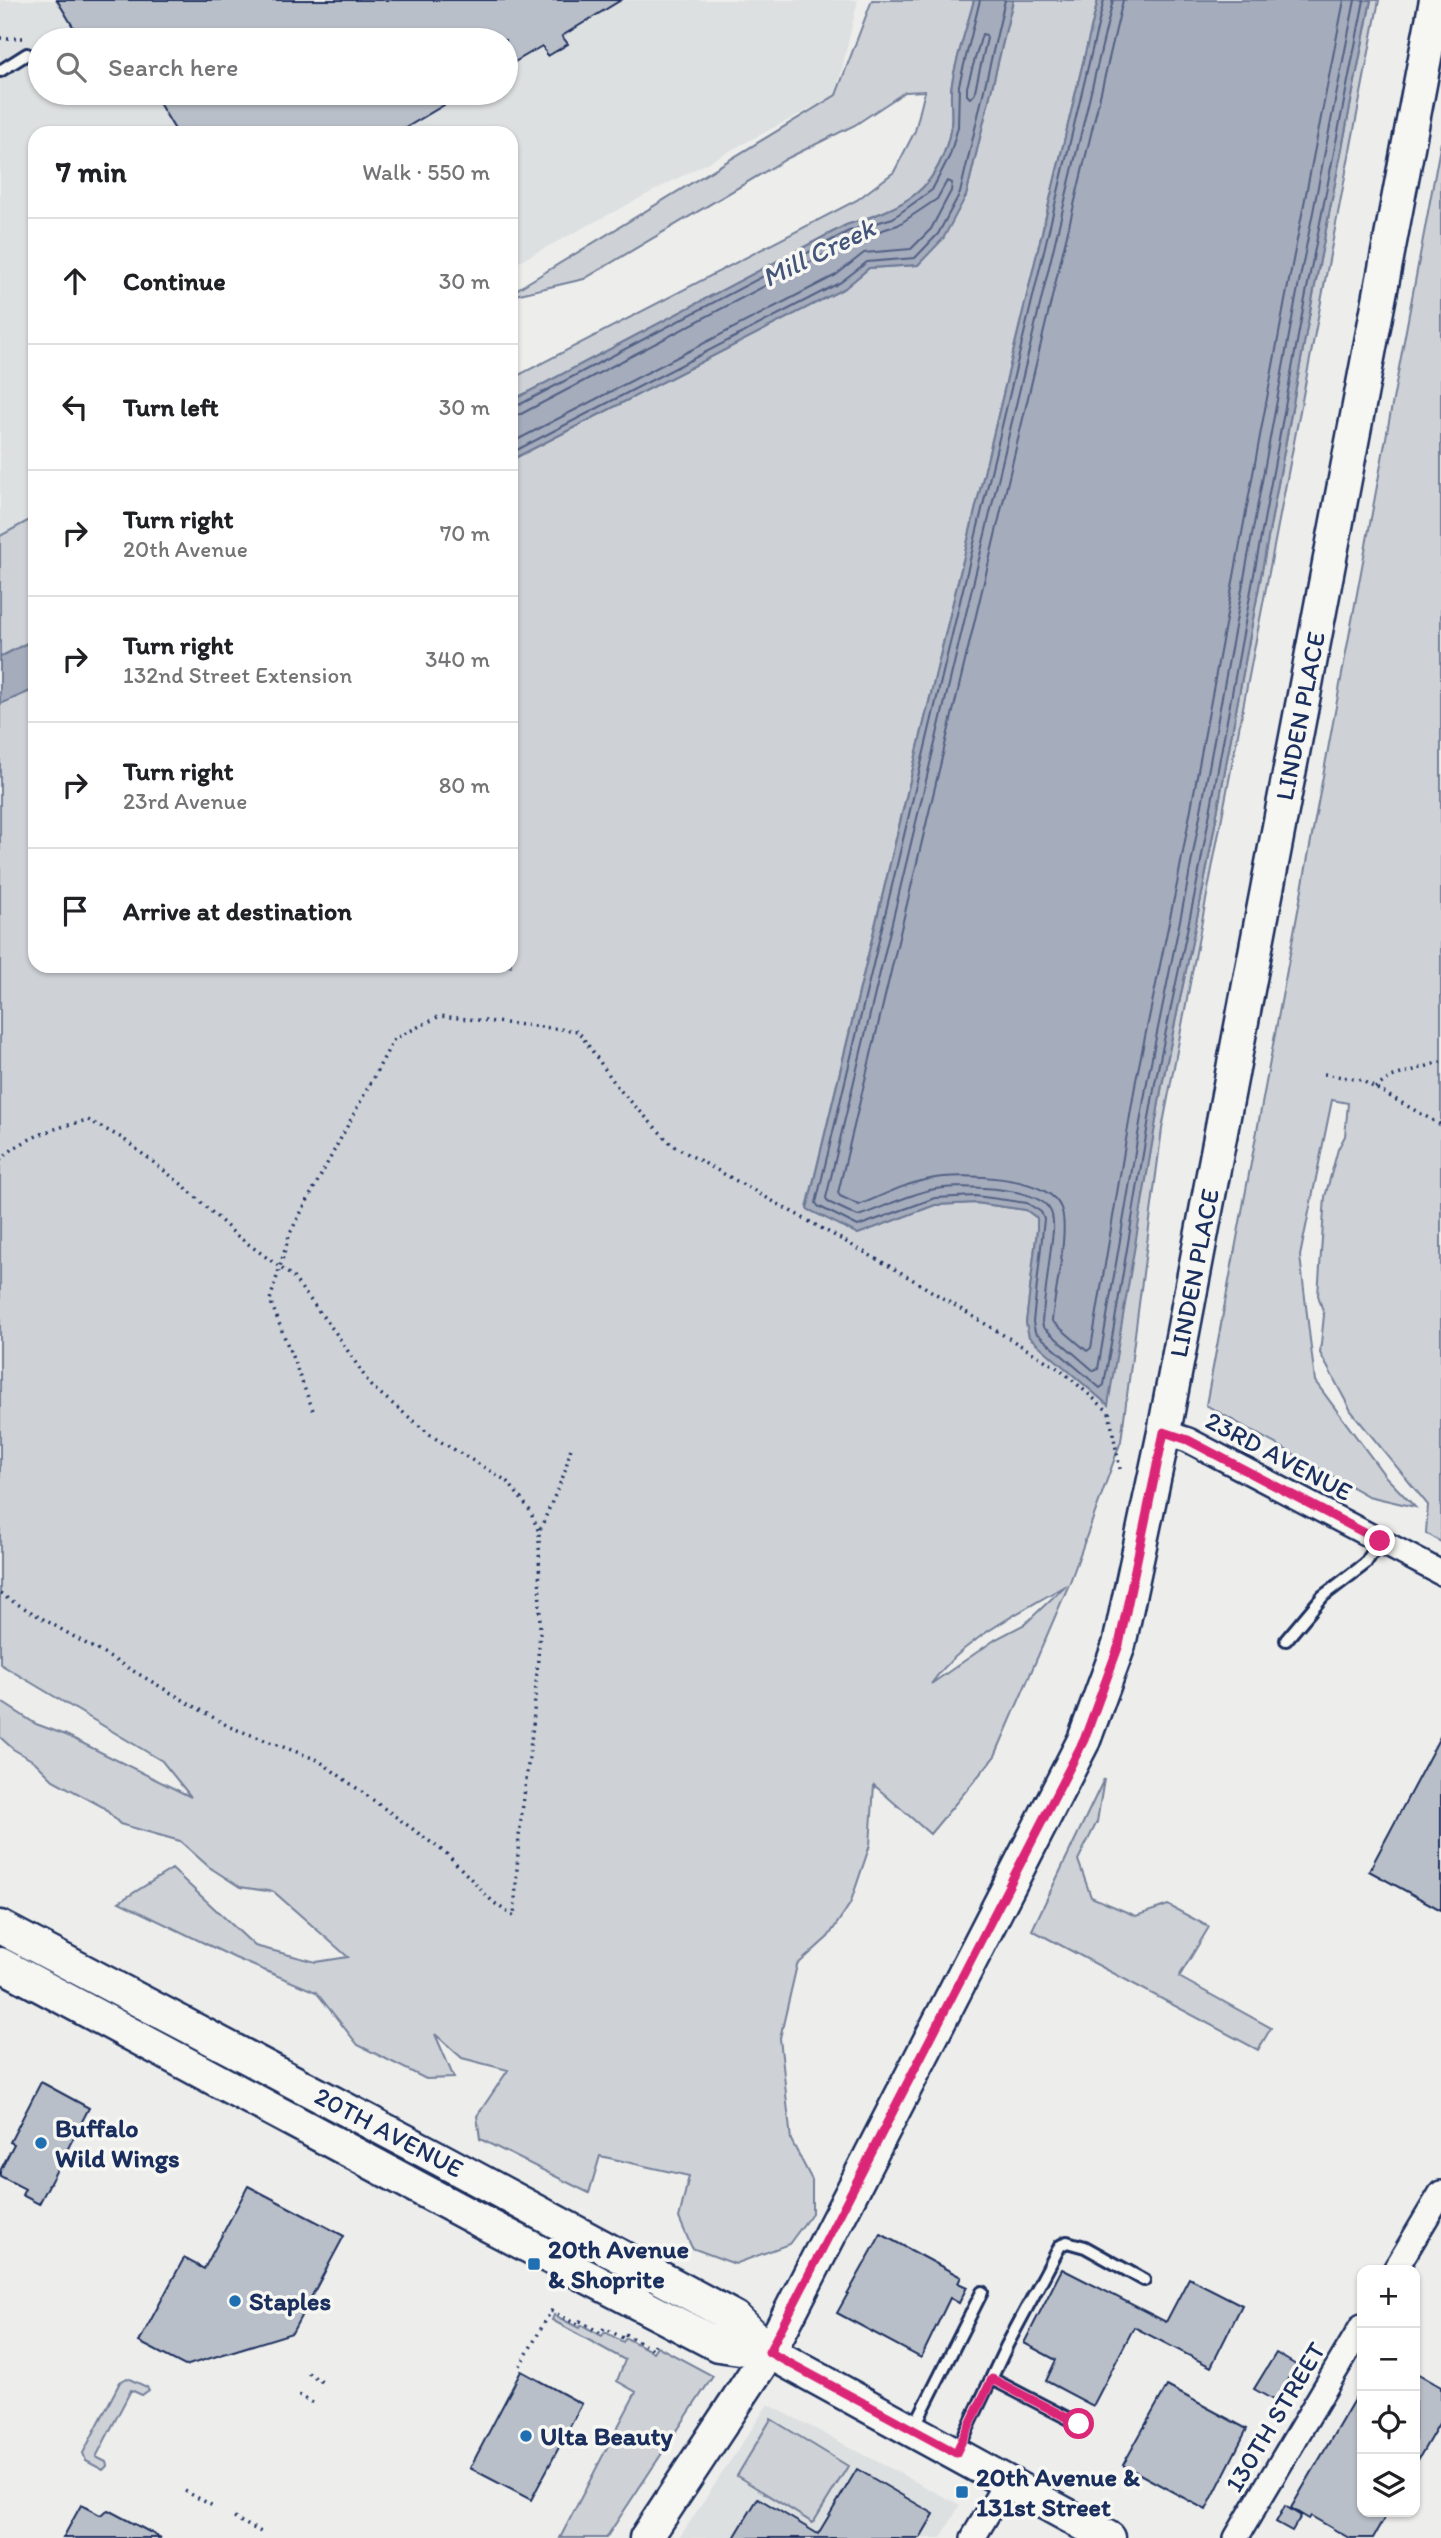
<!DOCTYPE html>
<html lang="en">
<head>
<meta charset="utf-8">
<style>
  :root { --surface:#fff; --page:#f2f2f2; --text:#202124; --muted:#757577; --line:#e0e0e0 }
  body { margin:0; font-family:Itim,sans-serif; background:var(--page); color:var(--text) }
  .controls { position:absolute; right:21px; bottom:21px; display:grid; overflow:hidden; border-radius:14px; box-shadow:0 2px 5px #0004 }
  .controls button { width:63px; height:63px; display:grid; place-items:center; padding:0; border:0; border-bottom:2px solid var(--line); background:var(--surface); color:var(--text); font:35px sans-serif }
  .stop { position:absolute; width:21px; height:21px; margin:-16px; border:5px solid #db2777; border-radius:50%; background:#fff }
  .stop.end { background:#db2777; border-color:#fff; box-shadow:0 2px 7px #0008 }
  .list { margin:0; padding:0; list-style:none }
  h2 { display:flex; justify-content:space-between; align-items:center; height:91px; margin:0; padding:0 28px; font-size:30px }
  h2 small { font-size:23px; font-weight:400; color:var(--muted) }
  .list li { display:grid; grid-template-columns:46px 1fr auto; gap:21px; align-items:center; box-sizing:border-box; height:126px; padding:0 28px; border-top:2px solid var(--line) }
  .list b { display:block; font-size:26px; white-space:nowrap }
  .list p { margin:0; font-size:23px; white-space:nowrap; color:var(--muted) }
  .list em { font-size:23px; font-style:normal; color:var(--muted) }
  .icon { flex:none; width:38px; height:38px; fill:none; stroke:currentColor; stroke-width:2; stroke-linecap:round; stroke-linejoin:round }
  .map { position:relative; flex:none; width:1441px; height:2538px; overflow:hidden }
  .search { position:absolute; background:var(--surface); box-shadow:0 2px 5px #0004; left:28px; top:28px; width:490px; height:77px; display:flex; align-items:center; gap:18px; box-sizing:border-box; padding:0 24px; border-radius:38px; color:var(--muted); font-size:26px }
  .panel { position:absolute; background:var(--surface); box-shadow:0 2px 5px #0004; left:28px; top:126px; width:490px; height:847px; border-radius:21px }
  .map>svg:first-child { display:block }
</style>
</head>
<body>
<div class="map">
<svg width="1441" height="2538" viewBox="0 0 1441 2538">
  <rect width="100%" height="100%" fill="#edeeec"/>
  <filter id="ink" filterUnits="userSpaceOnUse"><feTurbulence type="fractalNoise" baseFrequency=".0143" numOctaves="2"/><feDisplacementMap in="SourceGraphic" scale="14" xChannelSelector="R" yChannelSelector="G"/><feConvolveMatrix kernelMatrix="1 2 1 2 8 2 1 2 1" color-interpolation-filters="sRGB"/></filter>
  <g filter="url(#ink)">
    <!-- built -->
    <path fill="#dde0e1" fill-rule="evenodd" d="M0 0H858L836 95 511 266V133H35V517L0 536ZM40 40H506V93H40Z
      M768 2404 960 2505 941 2538H679Z"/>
    <!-- green -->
    <path fill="#ced2d7" stroke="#74809a" stroke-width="2" fill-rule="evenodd" d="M872 0H974C967 27 957 55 952 83 949 97 953 112 951 126 940 192 904 207 846 225L511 401V379L857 200 894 172 915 131 925 91 905 92 855 125 788 158 584 279 511 296V293L836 95Z
      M1013 0H1098L807 1208 858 1234 935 1205 976 1203 1026 1210 1037 1218V1230L1026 1323 1029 1336 1107 1404 1162 1085 1203 889 1311 306 1371 0H1379L1162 1129 1121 1441 1070 1582 995 1756 930 1834 874 1785 870 1845 850 1904 828 1937 797 1965 780 2038 791 2140 812 2180V2213L789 2244 735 2264 692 2248 679 2218 689 2176 600 2156 589 2193 480 2139 477 2116 508 2070 462 2058 435 2034 454 2078 426 2079 358 2045 316 1992 235 1958 119 1902 172 1869 255 1946 316 1962 348 1957 274 1892 240 1887 209 1867 180 1841 120 1824 103 1807 53 1780 35 1762 13 1749 0 1737V1701L36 1724 66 1735 191 1797 162 1761 0 1664V704L35 689V966H511V460L845 288 869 268 918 265 966 196ZM1066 1585 1025 1624 996 1639 931 1684C962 1639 1020 1613 1066 1585Z
      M1441 142V1542L1426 1533 1428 1505 1351 1411 1320 1353 1324 1315 1318 1295 1325 1197 1338 1149 1345 1136 1348 1103 1332 1100 1300 1256 1315 1381 1386 1477 1415 1507 1368 1496 1206 1405Z
      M35 517V639L0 657V536Z
      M1104 1779 1097 1822 1078 1860 1091 1897 1136 1916 1168 1905 1209 1927 1179 1977 1271 2028 1258 2050 1032 1930Z
      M554 2315 579 2328 582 2325 602 2336 605 2332 623 2342 626 2338 653 2352 657 2346 713 2376 606 2538H560L636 2392 617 2381 625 2360 552 2320Z
      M127 2378 147 2387 149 2390 142 2395 131 2390 96 2457 106 2462 107 2466 103 2470 86 2461 83 2453 120 2382Z
      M771 2419 848 2466 813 2523 737 2476Z"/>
    <!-- water -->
    <path fill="#a5acbc" stroke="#6e7a96" stroke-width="2" d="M974 0H1013L966 196 943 239 918 265 869 268 845 288 511 460V401L846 225C904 207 940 192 951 126 953 112 949 97 952 83 957 55 967 27 974 0Z
      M1098 0H1371L1311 306 1203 889 1162 1085 1108 1405 1029 1337 1026 1323 1037 1230V1218L1026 1210 976 1203 935 1205 858 1234 807 1209Z
      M35 639V689L0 704V657Z"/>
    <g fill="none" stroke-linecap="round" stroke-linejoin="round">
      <!-- shore -->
      <path stroke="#526184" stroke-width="2" d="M1104 0 816 1203 818 1206 858 1226 935 1198 976 1196 1027 1203 1041 1212 1044 1219 1033 1322 1035 1332 1100 1388 1104 1385 1155 1083 1196 888 1304 304 1364 0
        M1113 0 826 1198 828 1202 858 1216C882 1208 905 1196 930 1190 955 1184 1037 1186 1050 1210 1054 1216 1053 1225 1053 1231L1042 1321 1043 1327 1094 1371 1098 1369 1147 1082 1187 886 1295 303 1355 0
        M1123 0 838 1193 840 1196 859 1205C882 1196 906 1183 930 1179 961 1173 1048 1175 1061 1208 1070 1231 1054 1294 1052 1321L1087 1351 1091 1348 1136 1080 1177 884 1285 301 1344 0
        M982 34 986 35 987 38 974 95 970 98 967 95V87Z
        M511 407 517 406 849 231 893 218 932 190 950 155 958 127 959 85 980 0
        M511 415 521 414 852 240 898 225 937 199 947 181 952 183 951 191 931 229 911 249 864 253 836 275 511 443
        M511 453 841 282 867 262 915 258 938 234 960 193 1005 0"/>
    </g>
    <!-- building -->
    <path fill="#b9bfc8" stroke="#1b2f5e" stroke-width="2" d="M57 0H621L562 36 568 44 548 56 542 46 506 67V40H121L116 32 102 40H81Z
      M153 93H464L397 133H177Z
      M1441 1735V1910L1369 1871Z
      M41 2082 89 2108 39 2204 22 2195 25 2189 0 2176V2171L14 2144 10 2142Z
      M248 2186 344 2236 292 2333 185 2366 139 2342 184 2258 204 2269Z
      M881 2234 961 2277 958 2283 967 2287 959 2303 950 2298 921 2358 837 2313Z
      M1062 2269 1166 2322 1189 2278 1242 2305 1211 2367 1134 2327 1093 2406 1046 2381 1056 2360 1024 2343Z
      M1276 2353 1296 2365 1275 2401 1254 2389Z
      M521 2371 582 2404 531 2500 470 2468Z
      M1415 2372 1441 2387V2420L1415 2465Z
      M1167 2386 1247 2429 1206 2510 1123 2465Z
      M1362 2386V2512H1388L1373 2538H1349L1311 2516 1309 2519 1291 2508Z
      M857 2469 934 2514 920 2538H734L758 2498 818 2534Z
      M81 2505 100 2515 108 2510 161 2538H63Z
      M1285 2506 1301 2516 1292 2531 1276 2522Z"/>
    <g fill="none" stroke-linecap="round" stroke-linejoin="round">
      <!-- lane casing -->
      <g stroke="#1b2f5e" stroke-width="16">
        <path id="lane" d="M0 71 27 54
          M1286 1640 1323 1596 1365 1564 1380 1541
          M992 2379 1079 2424
          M914 2427 982 2292
          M957 2451 1007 2345 1060 2246 1067 2242 1085 2247 1144 2280"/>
      </g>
      <!-- street casing -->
      <g stroke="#1b2f5e" stroke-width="28">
        <path id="street" d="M1164 1432 1188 1440 1441 1573
          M1395 2270 1441 2193
          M973 2538 1007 2481
          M1236 2538 1362 2326"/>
      </g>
      <!-- secondary casing -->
      <g stroke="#1b2f5e" stroke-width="37">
        <path id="secondary" d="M0 1927 436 2157 735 2318 769 2352 1109 2538
          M0 1964 482 2222 718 2345 769 2352
          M646 2538 769 2352 786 2320 1084 1740 1119 1645 1164 1432 1436 0"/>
      </g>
      <!-- path -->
      <path stroke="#1b2f5e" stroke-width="3.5" stroke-dasharray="2 5" stroke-linecap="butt" d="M0 38H25
        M1324 1074 1361 1080 1441 1125
        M1375 1088 1391 1077 1441 1062
        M0 1160C23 1137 58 1127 88 1120L122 1138 184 1186 236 1235 292 1276 338 1336 371 1386 433 1437 507 1481 529 1509 539 1532
        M313 1410 270 1300 290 1233 394 1039 440 1016 578 1031 619 1089 672 1145 900 1272 1061 1370 1109 1412 1120 1469
        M0 1594 230 1727 318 1760 447 1854 493 1902 514 1917 519 1836 533 1725 540 1631 539 1532 564 1474 571 1448
        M520 2366 551 2311 578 2325 580 2321 601 2333 604 2328 623 2338 625 2334 652 2349 655 2344
        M308 2373 324 2383
        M299 2395 313 2403
        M185 2491 213 2506
        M234 2518 261 2532"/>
      <!-- lane -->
      <use href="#lane" stroke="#f6f6f2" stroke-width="10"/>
      <!-- street -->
      <use href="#street" stroke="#f6f6f2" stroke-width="23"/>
      <!-- secondary -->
      <use href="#secondary" stroke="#f6f6f2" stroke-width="32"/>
    </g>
  </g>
  <g fill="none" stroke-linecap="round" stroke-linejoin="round" filter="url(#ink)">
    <!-- route -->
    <path stroke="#db2777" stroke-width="9" d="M1079 2424 992 2379 956 2453 769 2352 1084 1740 1119 1645 1164 1432 1188 1440 1380 1541"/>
  </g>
  <!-- markers -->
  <g fill="#1f6fb2" stroke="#f6f6f2" stroke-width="2.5">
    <circle cx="41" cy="2143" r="7"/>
    <rect x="527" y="2257" width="14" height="14" rx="3.5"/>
    <circle cx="235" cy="2301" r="7"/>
    <circle cx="526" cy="2436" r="7"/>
    <rect x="955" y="2485" width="14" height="14" rx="3.5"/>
  </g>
  <g text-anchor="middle" stroke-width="7" stroke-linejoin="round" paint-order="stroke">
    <!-- street labels -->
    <g font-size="26" fill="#1b2f5e" stroke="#f6f6f2">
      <text transform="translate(1300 716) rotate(-79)" y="9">LINDEN PLACE</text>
      <text transform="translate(1194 1273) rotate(-79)" y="9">LINDEN PLACE</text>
      <text transform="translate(1279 1456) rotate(28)" y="9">23RD AVENUE</text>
      <text transform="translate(389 2132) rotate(28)" y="9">20TH AVENUE</text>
      <text transform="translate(1275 2417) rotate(-59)" y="9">130TH STREET</text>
    </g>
    <!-- poi labels -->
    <g font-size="26" font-weight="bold" fill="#1b2f5e" stroke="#f6f6f2" text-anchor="start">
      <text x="55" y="2137">Buffalo<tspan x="55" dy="30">Wild Wings</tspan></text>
      <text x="548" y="2258">20th Avenue<tspan x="548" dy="30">&amp; Shoprite</tspan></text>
      <text x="249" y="2310">Staples</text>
      <text x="540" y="2445">Ulta Beauty</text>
      <text x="976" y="2486">20th Avenue &amp;<tspan x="976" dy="30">131st Street</tspan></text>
    </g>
    <!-- water labels -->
    <g font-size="28" font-style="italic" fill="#44547a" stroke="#f6f6f2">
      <text transform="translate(818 252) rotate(-26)" y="10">Mill Creek</text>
    </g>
  </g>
</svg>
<div class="controls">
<button>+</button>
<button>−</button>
<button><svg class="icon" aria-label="locate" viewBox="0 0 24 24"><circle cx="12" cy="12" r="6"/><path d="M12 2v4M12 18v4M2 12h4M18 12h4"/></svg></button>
<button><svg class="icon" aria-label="layers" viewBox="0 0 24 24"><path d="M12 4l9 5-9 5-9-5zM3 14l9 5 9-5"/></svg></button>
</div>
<div class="stop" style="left:1079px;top:2424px"></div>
<div class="stop end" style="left:1380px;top:1541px"></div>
<div class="search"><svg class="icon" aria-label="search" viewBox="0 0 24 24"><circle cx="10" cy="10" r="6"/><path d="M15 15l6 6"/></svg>Search here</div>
<section class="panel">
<h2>7 min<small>Walk · 550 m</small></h2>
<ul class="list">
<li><svg class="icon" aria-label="ahead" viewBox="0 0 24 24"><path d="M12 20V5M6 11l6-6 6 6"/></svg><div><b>Continue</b></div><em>30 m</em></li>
<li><svg class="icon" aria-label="left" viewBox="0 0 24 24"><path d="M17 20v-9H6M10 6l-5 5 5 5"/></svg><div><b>Turn left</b></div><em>30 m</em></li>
<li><svg class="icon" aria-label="right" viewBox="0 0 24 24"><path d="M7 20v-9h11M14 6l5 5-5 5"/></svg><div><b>Turn right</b><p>20th Avenue</p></div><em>70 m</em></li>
<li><svg class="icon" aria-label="right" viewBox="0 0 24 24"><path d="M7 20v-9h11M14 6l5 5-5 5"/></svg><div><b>Turn right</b><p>132nd Street Extension</p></div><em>340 m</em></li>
<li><svg class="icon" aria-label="right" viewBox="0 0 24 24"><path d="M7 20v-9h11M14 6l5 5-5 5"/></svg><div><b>Turn right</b><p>23rd Avenue</p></div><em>80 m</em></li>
<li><svg class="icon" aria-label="arrive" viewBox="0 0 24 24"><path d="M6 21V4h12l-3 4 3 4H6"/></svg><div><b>Arrive at destination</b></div></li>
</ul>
</section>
</div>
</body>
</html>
